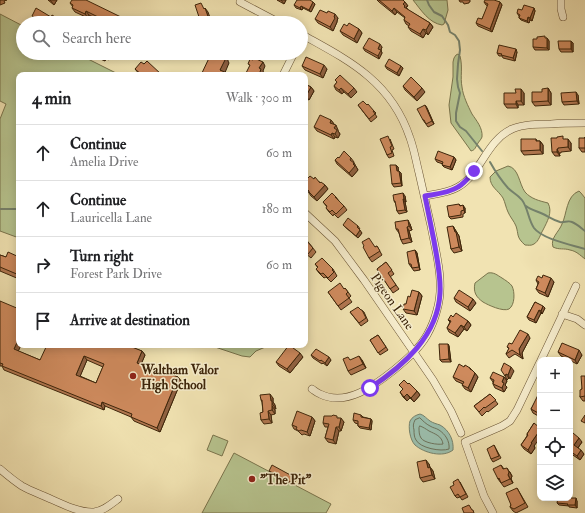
<!DOCTYPE html>
<html lang="en">
<head>
<meta charset="utf-8">
<style>
  :root { --surface:#fff; --page:#f6f6f6; --text:#202124; --muted:#757577; --line:#e0e0e0 }
  body { margin:0; font-family:"IM FELL Double Pica",serif; background:var(--page); color:var(--text) }
  .controls { position:absolute; right:12px; bottom:12px; display:grid; overflow:hidden; border-radius:8px; box-shadow:0 2px 10px #0003 }
  .controls button { width:36px; height:36px; display:grid; place-items:center; padding:0; border:0; border-bottom:1px solid var(--line); background:var(--surface); color:var(--text); font:20px sans-serif }
  .stop { position:absolute; width:12px; height:12px; margin:-9px; border:3px solid #7c3aed; border-radius:50%; background:#fff }
  .stop.end { background:#7c3aed; border-color:#fff; box-shadow:0 1px 4px #0008 }
  .list { margin:0; padding:0; list-style:none }
  h2 { display:flex; justify-content:space-between; align-items:center; height:52px; margin:0; padding:0 16px; font-size:17px }
  h2 small { font-size:13px; font-weight:400; color:var(--muted) }
  .list li { display:grid; grid-template-columns:26px 1fr auto; gap:12px; align-items:center; box-sizing:border-box; height:56px; padding:0 16px; border-top:1px solid var(--line) }
  .list b { display:block; font-size:15px; white-space:nowrap }
  .list p { margin:0; font-size:13px; white-space:nowrap; color:var(--muted) }
  .list em { font-size:13px; font-style:normal; color:var(--muted) }
  .icon { flex:none; width:22px; height:22px; fill:none; stroke:currentColor; stroke-width:2; stroke-linecap:round; stroke-linejoin:round }
  .map { position:relative; flex:none; width:585px; height:513px; overflow:hidden }
  .search { position:absolute; background:var(--surface); box-shadow:0 2px 10px #0003; left:16px; top:16px; width:292px; height:44px; display:flex; align-items:center; gap:10px; box-sizing:border-box; padding:0 14px; border-radius:22px; color:var(--muted); font-size:15px }
  .panel { position:absolute; background:var(--surface); box-shadow:0 2px 10px #0003; left:16px; top:72px; width:292px; height:276px; border-radius:8px }
  .map>svg:first-child { display:block }
</style>
</head>
<body>
<div class="map">
<svg width="585" height="513" viewBox="0 0 585 513">
  <rect width="100%" height="100%" fill="#f1e3b2"/>
  <filter id="stains"><feTurbulence type="fractalNoise" baseFrequency=".005" numOctaves="4"/><feColorMatrix values="0 0 0 0 .2 0 0 0 0 .09 0 0 0 0 .02 0 0 0 .5 -.17"/></filter>
  <radialGradient id="worn" r=".72"><stop offset=".6" stop-color="#630" stop-opacity="0"/><stop offset="1" stop-color="#630" stop-opacity=".3"/></radialGradient>
  <!-- green -->
  <path fill="#b7c48f" stroke="#7a744c" d="M413 0H447L448 10 444 24 442 25C429 23 421 10 413 0Z
    M0 14 23 26V53H76L120 75H19V238L0 231V119L6 104 0 101Z
    M458 54 460 56C463 67 460 77 462 87 463 96 468 106 472 114 476 120 483 128 482 137 481 140 478 142 477 145 475 148 475 150 471 151L469 148 451 123 449 105 453 77V62L454 58 456 55Z
    M508 166C519 168 519 184 525 192 531 199 540 201 548 203 553 212 547 222 543 230 540 235 539 241 534 244 531 246 528 245 525 245 516 237 519 235 516 226 514 221 510 217 508 212 506 208 505 202 503 198 498 190 490 187 490 177L496 171Z
    M579 191 581 193 585 198V259C580 255 576 251 570 250 564 248 559 250 553 247 550 238 559 232 562 224 567 214 566 196 579 191Z
    M488 273C494 272 497 275 502 278 505 280 510 283 512 286 515 292 515 305 509 309 503 312 488 305 483 302 476 297 473 292 475 283Z
    M209 345H270L256 351 250 357 242 356Z
    M213 435 228 441 222 456 207 450Z
    M234 453 331 504 326 513H202Z"/>
  <!-- water -->
  <path fill="#9bbeac" stroke="#75816b" d="M420 414C424 415 427 419 430 421 433 423 437 424 440 425 449 430 454 440 453 450 443 458 424 453 415 445 410 440 408 427 410 421 412 417 416 415 420 414Z"/>
  <g fill="none" stroke-linecap="round" stroke-linejoin="round">
    <!-- shore -->
    <path stroke="#6c725b" stroke-width="1" d="M420 418C423 421 426 424 430 426 433 428 436 428 439 430 445 434 450 441 449 449 441 452 420 448 416 440 414 437 414 433 414 430 413 426 413 424 415 420Z
      M420 426C423 427 426 429 429 431 435 434 442 436 443 444 438 445 424 443 421 438 419 435 419 431 419 428Z"/>
    <!-- stream -->
    <path stroke="#75816b" stroke-width="2" d="M427 0 429 5 434 12 442 16 448 25 450 32 455 35 459 41 460 50 458 64 457 79 458 87 460 93 456 113V121L460 127 466 131 482 151
      M490 162C495 171 501 180 508 188 512 192 518 195 522 200 528 208 528 219 534 228 542 239 572 245 585 249
      M526 206C531 210 537 211 543 214 549 217 553 220 560 222 564 223 568 220 572 222 577 224 581 228 585 231
      M0 209H19"/>
    <!-- street casing -->
    <g stroke="#6a5434" stroke-width="8">
      <path id="street" d="M561 0V9L563 17
        M240 2 280 23
        M301 34C324 47 348 59 368 76 387 92 402 114 410 138 414 149 416 161 419 173 423 191 427 208 431 226 436 253 445 283 437 310 435 318 431 328 427 335 419 349 406 360 394 370 374 386 346 407 320 394 317 393 315 391 312 389
        M283 75 294 53
        M425 196C435 194 448 193 458 187 481 174 486 141 512 129 524 124 538 124 551 124 562 123 574 123 585 123
        M305 213 335 241 364 280 433 380 451 411 461 433
        M562 314 577 319 585 325
        M541 360 576 286
        M0 469C7 475 14 481 22 486 29 490 37 493 44 496 58 502 78 513 94 512 103 511 110 505 118 499
        M493 513 484 496 465 442 502 426 510 421 517 410 540 362"/>
    </g>
    <!-- street -->
    <use href="#street" stroke="#f6edcd" stroke-width="7"/>
  </g>
  <!-- wall -->
  <path fill="#b17750" stroke="#3d250a" fill-rule="evenodd" d="M0 0H7L4 1 5 3 0 5Z
    M48 0H57L54 5Z
    M277 0H286L284 4Z
    M377 0H403L408 6 406 7 408 10 430 23 433 27 428 35 426 33 423 38 411 31 408 27 409 26 406 24 404 20 405 18 397 12 395 15 379 2Z
    M459 0H470V2H469V3L464 4 463 2H460Z
    M484 2H500L502 5 492 32 478 26 476 23 482 19 488 6 486 5Z
    M70 3 128 23H98L96 20 97 19 89 15 88 18 75 12 72 8 73 7Z
    M315 4 311 12 303 8 302 10 296 8 294 5Z
    M534 8 535 11 532 21 530 20 529 23 521 20 519 18V16L517 13Z
    M338 18 337 21V22L333 31 318 23 315 19Z
    M347 26 359 29 362 33 357 43 343 35 340 31Z
    M546 38H547L549 41V50H535L533 47Z
    M573 43V52H561L559 49Z
    M382 47 381 50 382 53 379 59 365 51 363 48Z
    M517 52 515 61 503 58 502 56H499L497 53Z
    M86 53H112L109 60 106 58 105 61Z
    M189 53H207L206 55 203 54 202 57Z
    M144 64 162 75H140L135 69Z
    M302 66 327 69 323 78 305 70Z
    M385 66H401L403 68 399 76 387 69Z
    M335 80 357 92 351 98 344 92 342 94 336 90 334 86 337 82Z
    M305 84 311 87 314 91 309 100 305 98Z
    M403 86 425 92 417 101 405 90Z
    M548 88 551 93V105L535 106 532 102Z
    M524 93V105H518V108H507L504 104Z
    M578 95 579 104 564 105 562 102Z
    M358 105H367L374 111 376 113 375 114 377 117 371 122Z
    M425 105 427 108 434 124 428 127 423 120Z
    M331 120 334 124V125L338 130V131L340 134 338 138 335 137 334 139 317 131 314 127Z
    M585 137V152H582L579 148 585 138Z
    M390 139 394 149 392 150 394 156 389 158 387 155Z
    M536 139 537 141H540L543 145V154L524 155 521 151Z
    M565 139 571 143V151L561 152V153H559L560 156H555L552 152Z
    M454 157 456 160 452 170 444 167 442 165 443 164 437 162 435 159Z
    M339 158H351L354 162V163L358 170 352 177 337 164 335 160Z
    M398 167V171L401 173 402 186 394 187 392 184Z
    M314 179 325 185 328 189 317 201 311 196 305 187V181Z
    M405 196 406 202H405L407 212 399 214 397 211 396 204 394 201Z
    M336 197 339 201 344 206 347 210 338 218 334 214 333 216 329 212 326 208 327 207 323 202Z
    M459 204 461 206 465 208V213L463 214V217L451 219 449 217Z
    M410 224 412 230 409 231 412 242 403 244 401 240 399 233 396 229Z
    M343 225 358 226 360 229 359 230 362 233 358 238 345 227Z
    M453 226 459 236 462 251 454 253 451 249Z
    M305 238 316 252 311 258 305 253Z
    M377 246 382 255 372 262 369 258 375 247Z
    M415 250 417 253 420 270 414 271 409 264Z
    M0 255 6 257H19V279L0 271Z
    M386 262 394 274 390 277 399 289 393 293 377 269Z
    M315 264 333 269 337 276 331 282 326 277 324 278 319 273 316 269 318 268Z
    M536 280 554 282 548 297 539 293 536 289 538 284Z
    M345 288 351 296 349 298 352 302 341 310 328 292 344 289Z
    M419 292 422 296 417 315 406 313 403 309 406 304 410 297Z
    M454 298 476 303 470 311 456 302Z
    M0 301 21 345 18 351 40 360 125 346 142 351 145 355 141 364 178 377 181 381 160 432 134 421 131 417 105 406 104 410 4 370 2 366H0ZM87 360 103 367 96 383 80 376Z
    M535 302 545 308 542 314 541 313 536 323 529 320 527 317Z
    M361 310 364 312 368 321 361 326 350 312Z
    M453 317 468 321 471 325 467 331 464 329 458 337 449 332 447 328 450 322 448 320Z
    M378 335 388 350 380 355 370 340Z
    M530 338 522 353 523 359 515 354 509 358 506 354 509 349 507 347 512 344Z
    M448 344 449 346 451 362H442L440 360Z
    M558 352 582 355 577 364 561 356Z
    M311 355 331 360 327 366 323 363 322 364 313 358Z
    M303 357 290 373 279 366 276 362Z
    M362 360 366 368 351 375 348 371Z
    M464 367 470 368 478 377 471 392 465 389 462 385 463 384 456 381 453 377Z
    M585 376V401H583L580 397Z
    M504 377 507 381 505 385 507 387 504 392 495 388 493 384V382L490 378Z
    M408 384 417 391 420 395 414 402 410 398 407 401 403 397 400 392 403 389 399 385Z
    M490 394 498 404 488 412 487 411 482 416 474 406Z
    M540 396V417L533 413 531 409Z
    M273 398V402L275 405V414L271 415 272 423 264 424 261 420 263 412 262 402 261 400Z
    M361 415 363 417 371 419 372 421 371 430 360 428 358 426V424L355 423 353 420Z
    M312 417 315 421 310 436 304 434 302 435 298 431 294 429 292 425Z
    M339 418 344 422 341 431H339L336 444 328 442 325 438 328 427H325L323 423Z
    M534 423V446L535 448 531 454 524 449 521 445 527 436V434Z
    M570 437 582 442 578 448 584 454 580 460 570 453Z
    M494 445 501 458 493 462 491 459Z
    M429 464 430 467 433 471 435 479 423 482 420 478Z
    M501 465 504 469 510 472 512 476 511 479 513 483 504 487 498 479Z
    M269 471 296 480 293 485 271 473Z
    M460 482 468 497 462 500 460 497 457 498 455 496Z
    M517 488 528 507 516 513 513 511 510 507Z
    M570 496 571 498 577 501V508L569 507V506L559 505 557 503Z"/>
  <!-- shaded-wall -->
  <path fill="#906141" stroke="#3d250a" d="M50 0H57L54 5Z
    M281 0H286L284 4Z
    M313 2 315 4 311 12 309 10Z
    M405 2 408 6 406 7 408 10 404 7 403 4Z
    M500 2 502 5 492 32 490 29Z
    M301 6 303 8 302 10 300 8Z
    M205 8 208 12 212 23H211L210 22Z
    M394 8 397 12 395 15 392 11Z
    M534 8 535 11 532 21 530 18Z
    M86 11 89 15 88 18 85 14Z
    M335 14 338 18 337 21V22L333 31 330 27Z
    M528 17 530 20 529 23 527 21Z
    M125 19 128 23H123Z
    M430 23 433 27 428 35 426 30Z
    M359 29 362 33 357 43 354 39Z
    M423 29 426 33 423 38 420 34Z
    M547 38 549 41V50L547 48Z
    M571 41 573 43V52L571 49Z
    M380 44 382 47 381 50 382 53 379 59 378 56V49Z
    M516 49 517 52 515 61 513 58Z
    M107 53H112L109 60 106 56Z
    M199 53H202L203 54 202 57Z
    M103 54 106 58 105 61 102 57Z
    M224 55 228 60V61L229 63 224 75 220 70Z
    M263 62 265 66 263 71 264 73V75H259V68Z
    M324 65 327 69 323 78 320 74Z
    M401 66 403 68 399 76 397 73Z
    M311 87 314 91 309 100 306 96Z
    M341 88 344 92 342 94 339 90Z
    M354 88 357 92 351 98 348 94Z
    M422 88 425 92 417 101 414 97Z
    M548 88 551 93V105L548 101Z
    M521 89 524 93V105L521 101Z
    M576 92 578 95 579 104 577 101Z
    M516 101 518 105V108L516 104Z
    M425 105 427 108 434 124 432 121Z
    M331 120 334 124 333 127 330 123Z
    M336 125 338 130V131L340 134 338 138 335 134 334 128Z
    M332 133 335 137 334 139 331 135Z
    M568 139 571 143V151L568 147Z
    M540 141 543 145V154L540 150Z
    M557 149 559 153 560 156 557 152Z
    M454 157 456 160 452 170 450 167Z
    M354 163 358 170 352 177 349 173Z
    M396 165 398 167 399 174 397 171Z
    M399 171 401 173 402 186 401 183Z
    M325 185 328 189 317 201 314 197Z
    M403 193 405 196 406 202 404 199Z
    M403 199 405 202 407 212 405 210Z
    M463 205 465 208V213L464 210Z
    M408 220 410 224 412 230 409 226Z
    M453 226 459 236 462 251 459 247Z
    M407 227 409 231 412 242 409 238Z
    M360 230 362 233 358 238 356 236Z
    M415 250 417 253 420 270 419 267Z
    M551 278 554 282 548 297 545 293Z
    M419 292 422 296 417 315 414 311Z
    M473 299 476 303 470 311 468 307Z
    M543 306 545 308 542 314 541 311Z
    M539 310 541 313 536 323 534 320Z
    M468 321 471 325 467 331 464 327Z
    M461 325 464 329 458 337 455 333Z
    M528 334 530 338 522 353 523 359 520 355 519 349Z
    M19 338V345H21L17 354 14 349Z
    M448 344 449 346 451 362 449 359Z
    M579 350 582 355 577 364 575 360Z
    M142 351 145 355 140 367 137 363Z
    M300 353 303 357 290 373 287 369Z
    M84 356 87 360 79 379 76 375Z
    M359 356 362 360 366 368 363 364Z
    M329 357 331 360 327 366 325 363Z
    M511 367 514 371 510 379 508 375Z
    M475 373 478 377 471 392 468 388Z
    M506 374 509 378 507 380 505 376Z
    M178 377 181 381 160 432 157 428Z
    M504 377 507 381 505 385 507 387 504 392 502 388V382Z
    M417 391 420 395 414 402 411 398Z
    M270 394 273 398V402L275 405 276 409 273 405 271 401Z
    M407 394 410 398 407 401 404 397Z
    M102 402 105 406 104 410 101 406Z
    M272 406 275 410V414L272 410Z
    M268 411 271 415 272 423 269 419Z
    M312 417 315 421 310 436 307 432Z
    M341 418 344 422 341 431 339 427Z
    M371 419 372 421 371 430 369 428Z
    M336 427 339 431 336 444 333 440Z
    M540 430V438L534 446 535 448 531 454 528 450 531 443Z
    M579 438 582 442 577 449 574 445Z
    M581 450 584 454 580 460 577 456Z
    M426 460 429 464 431 472 428 468Z
    M430 467 433 471 435 479 432 475Z
    M507 468 512 476 511 479 513 483 508 475Z
    M294 477 296 480 293 485 291 482Z
    M576 498 577 501V508L575 505Z"/>
  <!-- building -->
  <path fill="#ce8a5d" stroke="#3d250a" fill-rule="evenodd" d="M72 0H86L125 19 123 23H99L100 22 96 20 98 17 86 11 85 14 72 8 73 5 70 3Z
    M297 0H310L313 2 309 10 301 6 300 8 294 5Z
    M379 0H403L405 2 403 4 405 6 404 7 430 23 426 30 423 29 420 34 408 27 410 24 404 20 405 17 394 8 392 11Z
    M485 0H494L500 2 490 29 476 23 478 18 482 19 488 4 484 2Z
    M201 3 204 9 205 8 210 22 206 23H201L195 5Z
    M524 5 534 8 530 18 528 17 527 21 519 18 520 15 517 13 518 9 522 10Z
    M36 8 51 17 52 15 65 23H35V22L33 20 34 17 32 16Z
    M320 10 327 13 328 11 335 14 334 17 335 18 330 27 315 19Z
    M349 23 359 29 354 39 340 31 344 24 347 26Z
    M545 36V38H547V48L533 47V39H537V37Z
    M369 38 380 44 378 49 381 50 378 56 363 48Z
    M558 41H571V49H559Z
    M499 45 516 49 513 58 501 55 502 54 497 53Z
    M92 53H107L106 56 103 54 102 57Z
    M214 53H220L224 55 223 57 226 58 220 70 231 75H201L210 56 212 57Z
    M306 57 324 65 320 74 302 66Z
    M254 58 263 62 259 68 261 69 259 75H251L246 73 250 65 248 64 250 59 253 60Z
    M389 59 401 66 397 73 385 66Z
    M147 61 162 75H142L135 69 141 62 144 64Z
    M340 75 354 88 348 94 341 88 339 90 334 86 337 82 335 80Z
    M411 77 422 88 414 97 403 86Z
    M305 84 311 87 306 96 305 95Z
    M548 88V101L532 102V92H542V89Z
    M515 89H521V101H516V104H504V93H516Z
    M576 92 577 101 562 102 561 93Z
    M363 101 367 105 368 104 374 111H373L375 114 369 119 358 105Z
    M425 105 432 121 426 124 424 120H423L417 109Z
    M320 115 331 120 330 123 336 125 334 128 337 130 335 134 332 133 331 135 314 127Z
    M388 136 392 146 390 147 392 153 387 155 380 139Z
    M563 136V139H568V147L558 148V149H557V152H552L551 138H557V137Z
    M585 137V148H579V138H585Z
    M521 139H536V141H540V150L521 151Z
    M344 151 351 158 350 160 354 163 353 164 355 166 349 173 335 160 338 157 339 158Z
    M438 151 454 157 450 167 442 165 443 162 435 159Z
    M390 165H396L397 171H399L401 183 392 184Z
    M310 176 314 179 315 177 320 183 321 182 325 185 314 197 309 192V191L305 187 306 186H305V181Z
    M332 193 336 197H335L344 206 336 214 332 210 330 212 326 208 327 206 323 202Z
    M403 193 404 199H403L405 210 397 211 395 201H394L393 195Z
    M459 204 460 206 463 205 464 210 461 211V215L449 217 447 206Z
    M348 218 358 226 357 227 360 230 356 236 343 225Z
    M408 220 409 226 407 227 409 238 401 240 398 229H396L395 222Z
    M453 226 455 232H456L459 247 451 249 447 227Z
    M305 238 307 240H306L313 248 308 254 305 252Z
    M369 238 375 247 377 246 380 251 369 258 363 247 364 246 362 242Z
    M415 250 419 267 412 268 411 264H409L407 252Z
    M8 252 19 257V275L0 267V255L6 257Z
    M322 258 333 269 332 270 334 272 328 278 323 273 321 274 316 269 318 267 315 264Z
    M386 262 392 270 388 273 396 285 390 289 377 269Z
    M543 275 551 278 545 293 536 289 539 282 536 280 538 276 542 278Z
    M340 283 344 289 345 288 348 292 346 294 349 298 338 306 328 292Z
    M412 290 419 292 414 311 403 309 404 304H406L408 296 410 297Z
    M459 290 473 299 468 307 454 298Z
    M0 301 19 309V338L14 349 40 360 47 345H122L125 346 126 345H127L142 351 137 363 151 368 152 367 178 377 157 428 131 417 132 414 102 402 101 406 2 366 3 364 0 363ZM84 356 104 364 96 383 76 375Z
    M535 302 543 306 541 311 539 310 534 320 527 317Z
    M358 307 361 310H362L366 318 359 323 350 312Z
    M456 313 468 321 464 327 461 325 455 333 447 328 451 321 448 320 451 315 453 317Z
    M520 330 528 334 519 349 520 355 512 350 506 354 509 348 507 347 509 343 512 344Z
    M378 335 386 347 378 353 370 340Z
    M562 343 579 350 575 360 558 352Z
    M439 344H448L449 359 440 360Z
    M289 345 300 353 287 369 276 362Z
    M316 349 329 357 325 363 321 360 320 361 311 355Z
    M359 356 363 364 348 371 343 359 348 357 350 360Z
    M504 363 511 367 508 375 506 374 505 376 501 370Z
    M459 364 464 367 465 365 470 368V369L472 370 475 373 468 388 462 385 464 382 453 377Z
    M493 372 504 377 502 382 504 383 502 388 493 384 494 380 490 378Z
    M581 376H585V396L580 397V390L582 389Z
    M404 380 408 384 409 383 417 391 411 398 407 394 404 397 400 392 403 389 399 385Z
    M270 394 271 401H272V410L268 411 269 419 261 420 260 413 263 412 262 400H261L260 395Z
    M490 394 496 400 485 408 484 407 479 412 474 406Z
    M538 395 540 396V414L531 409Z
    M297 411 312 417 307 432 301 430 299 431 296 429 297 427 292 425Z
    M354 413 361 415V417L371 419 369 428 358 426V421L353 420Z
    M333 415 337 416V418H341L339 427H336L333 440 325 438 329 424 323 423 324 416H332Z
    M585 415V423L581 421Z
    M534 423 540 428V430L531 443H532L528 450 521 445 528 435 527 434Z
    M573 433 579 438 574 445 581 450 577 456 570 451V437Z
    M494 445 499 456 491 459 487 449Z
    M426 460 428 468 430 467 432 475 420 478 417 462Z
    M272 465 294 477 291 482 269 471Z
    M501 465 503 469 507 468 509 472 508 475 510 479 501 483 499 478 498 479 493 469Z
    M458 479 466 494 460 497 458 494 455 496 450 487 454 485 453 482Z
    M517 488 525 503 514 509 510 507 511 505 506 493Z
    M558 498H576L575 505H567L568 504 557 503Z
    M469 505 472 510H473L474 513H464L462 508Z"/>
  <g fill="none" stroke-linecap="round" stroke-linejoin="round">
    <!-- route -->
    <path stroke="#7c3aed" stroke-width="5" d="M370 388C403 366 438 336 440 293 441 275 437 259 434 241 431 226 428 211 425 196 436 194 449 193 458 187 465 183 469 177 474 171"/>
  </g>
  <!-- markers -->
  <g fill="#8f2418" stroke="#f6edcd" stroke-width="1.5">
    <circle cx="133" cy="376" r="4"/>
    <circle cx="252" cy="479" r="4"/>
  </g>
  <g text-anchor="middle" stroke-width="3" stroke-linejoin="round" paint-order="stroke">
    <!-- street labels -->
    <g font-size="13" fill="#3d250a" stroke="#f6edcd">
      <text transform="translate(393 301) rotate(55)" y="5">Pigeon Lane</text>
    </g>
    <!-- poi labels -->
    <g font-size="13" font-weight="bold" fill="#3d250a" stroke="#f6edcd" text-anchor="start">
      <text x="141" y="374">Waltham Valor<tspan x="141" dy="15">High School</tspan></text>
      <text x="260" y="484">"The Pit"</text>
    </g>
  </g>
  <rect width="100%" height="100%" filter="url(#stains)"/>
  <rect width="100%" height="100%" fill="url(#worn)"/>
</svg>
<div class="controls">
<button>+</button>
<button>−</button>
<button><svg class="icon" aria-label="locate" viewBox="0 0 24 24"><circle cx="12" cy="12" r="6"/><path d="M12 2v4M12 18v4M2 12h4M18 12h4"/></svg></button>
<button><svg class="icon" aria-label="layers" viewBox="0 0 24 24"><path d="M12 4l9 5-9 5-9-5zM3 14l9 5 9-5"/></svg></button>
</div>
<div class="stop" style="left:370px;top:388px"></div>
<div class="stop end" style="left:474px;top:171px"></div>
<div class="search"><svg class="icon" aria-label="search" viewBox="0 0 24 24"><circle cx="10" cy="10" r="6"/><path d="M15 15l6 6"/></svg>Search here</div>
<section class="panel">
<h2>4 min<small>Walk · 300 m</small></h2>
<ul class="list">
<li><svg class="icon" aria-label="ahead" viewBox="0 0 24 24"><path d="M12 20V5M6 11l6-6 6 6"/></svg><div><b>Continue</b><p>Amelia Drive</p></div><em>60 m</em></li>
<li><svg class="icon" aria-label="ahead" viewBox="0 0 24 24"><path d="M12 20V5M6 11l6-6 6 6"/></svg><div><b>Continue</b><p>Lauricella Lane</p></div><em>180 m</em></li>
<li><svg class="icon" aria-label="right" viewBox="0 0 24 24"><path d="M7 20v-9h11M14 6l5 5-5 5"/></svg><div><b>Turn right</b><p>Forest Park Drive</p></div><em>60 m</em></li>
<li><svg class="icon" aria-label="arrive" viewBox="0 0 24 24"><path d="M6 21V4h12l-3 4 3 4H6"/></svg><div><b>Arrive at destination</b></div></li>
</ul>
</section>
</div>
</body>
</html>
